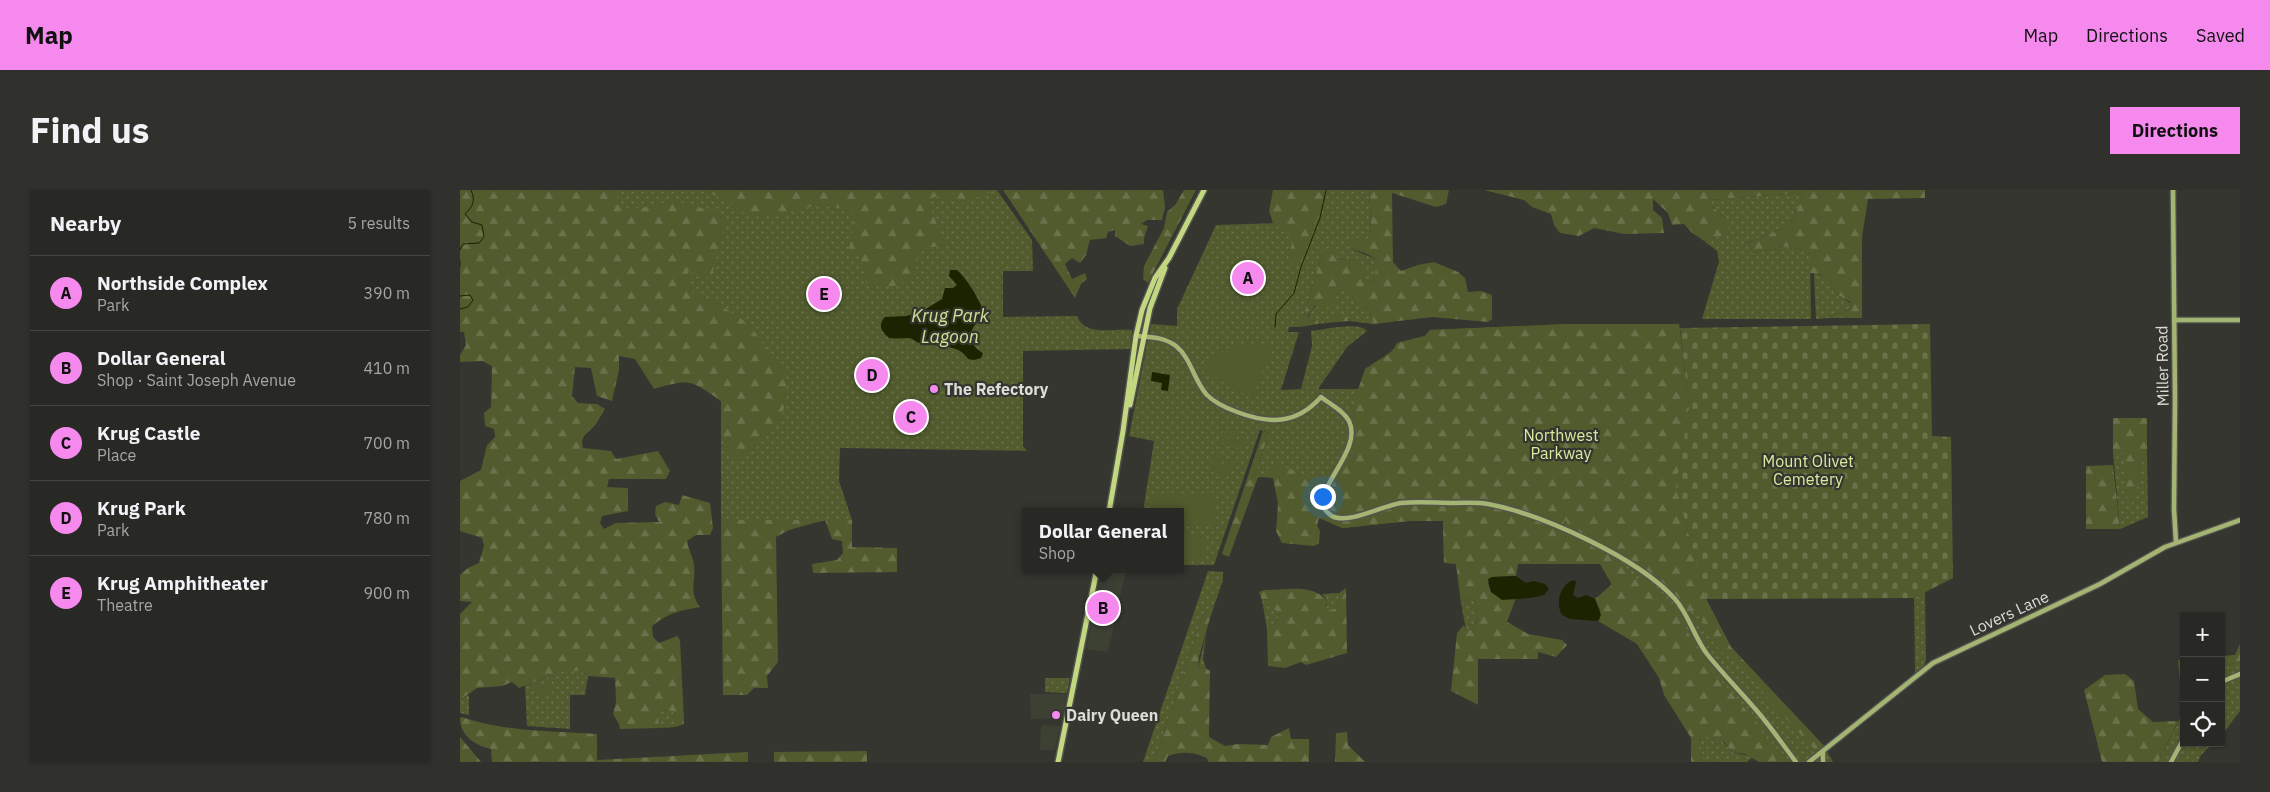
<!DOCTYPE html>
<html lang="en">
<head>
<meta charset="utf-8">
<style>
  :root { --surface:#282824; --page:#30302c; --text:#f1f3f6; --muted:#a5a6a6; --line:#444441; --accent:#f589ee }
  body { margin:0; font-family:"IBM Plex Sans",sans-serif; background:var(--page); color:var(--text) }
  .controls { position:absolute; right:15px; bottom:15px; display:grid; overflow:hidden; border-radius:0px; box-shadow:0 1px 4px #0004 }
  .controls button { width:45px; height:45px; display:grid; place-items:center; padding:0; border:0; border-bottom:1px solid var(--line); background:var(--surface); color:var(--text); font:25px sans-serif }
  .you { position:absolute; left:862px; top:306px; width:18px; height:18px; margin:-12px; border:4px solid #fff; border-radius:50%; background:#1a73e8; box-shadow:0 0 0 8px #1a73e833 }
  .badge { display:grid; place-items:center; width:32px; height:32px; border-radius:50%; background:var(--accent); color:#111; font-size:16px; font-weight:700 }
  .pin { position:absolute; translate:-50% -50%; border:2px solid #fff; box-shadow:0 1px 5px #0006 }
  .popup { position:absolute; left:562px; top:318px; width:162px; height:65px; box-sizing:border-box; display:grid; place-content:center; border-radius:0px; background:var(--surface); filter:drop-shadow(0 1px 4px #0005); font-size:16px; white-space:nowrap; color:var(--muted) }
  .popup b { font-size:19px; color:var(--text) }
  .popup::after { content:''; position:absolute; left:50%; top:100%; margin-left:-10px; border:10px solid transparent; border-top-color:var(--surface) }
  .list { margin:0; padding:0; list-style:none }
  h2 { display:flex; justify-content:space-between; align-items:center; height:65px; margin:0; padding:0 20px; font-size:21px }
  h2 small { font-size:16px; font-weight:400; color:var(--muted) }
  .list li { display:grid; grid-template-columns:32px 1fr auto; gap:15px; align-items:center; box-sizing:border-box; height:75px; padding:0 20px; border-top:1px solid var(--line) }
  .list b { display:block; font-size:19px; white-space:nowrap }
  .list p { margin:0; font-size:16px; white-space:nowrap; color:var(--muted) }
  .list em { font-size:16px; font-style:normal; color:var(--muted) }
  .icon { flex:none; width:28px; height:28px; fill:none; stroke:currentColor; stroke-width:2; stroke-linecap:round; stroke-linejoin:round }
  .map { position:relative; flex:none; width:1780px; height:572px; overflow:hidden; border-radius:0px }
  header { display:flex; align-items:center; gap:30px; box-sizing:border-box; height:70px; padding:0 25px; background:var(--accent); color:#111 }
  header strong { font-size:24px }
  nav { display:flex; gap:28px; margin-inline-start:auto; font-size:18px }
  .intro { display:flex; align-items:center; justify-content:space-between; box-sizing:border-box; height:120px; padding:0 30px }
  h1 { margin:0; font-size:35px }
  .button { padding:12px 22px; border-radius:0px; background:var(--accent); color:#111; font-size:18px; font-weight:700 }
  main { display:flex; gap:30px; padding:0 30px }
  aside { flex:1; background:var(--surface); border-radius:0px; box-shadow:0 1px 4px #0004 }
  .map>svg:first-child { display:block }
</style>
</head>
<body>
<header>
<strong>Map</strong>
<nav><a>Map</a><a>Directions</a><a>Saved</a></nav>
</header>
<div class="intro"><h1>Find us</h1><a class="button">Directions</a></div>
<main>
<aside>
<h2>Nearby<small>5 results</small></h2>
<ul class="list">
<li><span class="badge">A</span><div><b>Northside Complex</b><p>Park</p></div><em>390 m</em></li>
<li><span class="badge">B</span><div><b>Dollar General</b><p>Shop · Saint Joseph Avenue</p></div><em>410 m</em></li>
<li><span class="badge">C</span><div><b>Krug Castle</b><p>Place</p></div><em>700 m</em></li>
<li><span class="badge">D</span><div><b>Krug Park</b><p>Park</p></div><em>780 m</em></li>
<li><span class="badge">E</span><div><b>Krug Amphitheater</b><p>Theatre</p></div><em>900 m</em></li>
</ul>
</aside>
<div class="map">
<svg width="1780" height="572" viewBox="0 0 1780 572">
  <defs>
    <pattern id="grass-dots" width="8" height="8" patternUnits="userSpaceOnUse" patternTransform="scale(1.25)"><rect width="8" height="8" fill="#515b2d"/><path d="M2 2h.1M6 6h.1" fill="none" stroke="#69724b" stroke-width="1.8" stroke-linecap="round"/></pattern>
    <pattern id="forest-firs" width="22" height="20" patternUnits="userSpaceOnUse" patternTransform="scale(1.25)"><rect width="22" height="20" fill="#515b2d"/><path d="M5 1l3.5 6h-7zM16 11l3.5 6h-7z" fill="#69724b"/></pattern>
    <pattern id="cemetery-stones" width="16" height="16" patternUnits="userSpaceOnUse" patternTransform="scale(1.25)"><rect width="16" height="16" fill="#515b2d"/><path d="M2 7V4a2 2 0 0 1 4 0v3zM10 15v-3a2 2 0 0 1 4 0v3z" fill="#69724b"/></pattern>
  </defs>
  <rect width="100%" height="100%" fill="#353630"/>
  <!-- built -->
  <path fill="#3d4134" d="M644 380H666L648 462 626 459 641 383Z
    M570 504H607L602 528 571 529Z
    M581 535 600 536 595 560H580Z"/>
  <!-- grass -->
  <path fill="url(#grass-dots)" d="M11 0H537L572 50 573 81H543V127L617 126C625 147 654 138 672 140L671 159 563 161V256L567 261 380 258 379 291 392 330H261V211Z
    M821 0H909L911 32 908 50 894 48 891 59 916 69V91L905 92 893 71 877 68 863 61 840 137H829L828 142H839L821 200 841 199 852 156 851 141C864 140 898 131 907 141L887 157 858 199H899L905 179 934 161 937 153 965 146 970 140 1109 134H1219L1229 219 1216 297 1246 409 1271 457 1364 556 1373 572H1311L1213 498 1140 374 984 373 983 331H949L882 338 828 288 794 287 809 243 800 240 754 375H721L720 322H683L694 251 669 246 691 134 717 136V119L756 35 822 33Z
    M1339 3 1343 7 1329 36 1287 53 1293 63 1329 56 1350 64 1351 129H1242L1259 72 1257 61 1244 51 1256 48 1265 28 1252 16 1249 10Z
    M1354 84 1365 85 1378 105 1390 113 1392 119 1372 125 1370 128 1356 129Z
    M883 98 891 100 894 111 909 120 914 134 889 131V129L865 130 866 133 858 134V130L848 131C849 113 871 108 883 98Z
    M1653 263H1665L1678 290 1680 274 1687 264 1688 327 1660 339Z
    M748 381 763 382V390L750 428 743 425 694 572H683Z
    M1465 402 1466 470 1464 476 1455 483 1454 408Z
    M879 403 880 409 876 418 866 421 867 411 862 404Z
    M809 409 820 423 817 430 807 439 802 410Z
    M1010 409 1015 411C1018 421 1018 432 1012 440H1006L1001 413Z
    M746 444 743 469 746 478 738 479Z
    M1780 472V521L1761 546V477Z
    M101 478 119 480 128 486 125 505H110V539L67 536 65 496 90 486Z
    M585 488H610L607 503 585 502Z
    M9 505V525L0 523V510Z
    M198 520 213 521 217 533 224 531V534L215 537 199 538Z
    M1724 520V553H1753L1741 565 1738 572H1698Z
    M1243 542 1257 555 1262 551 1272 562 1293 567 1287 572H1239L1242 564 1240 547Z"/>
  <!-- forest -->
  <path fill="url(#forest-firs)" d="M0 0H157L158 11 162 19 188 17 210 11 225 13 261 24 268 30 261 48 251 89 228 81 233 103 257 113 289 134 325 184 327 204 323 222 295 260 284 267 274 269C257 254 262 232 261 211 231 190 230 188 194 199L175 169 159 166V180L152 211 137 206 131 178 115 177 112 206 118 213 137 214 145 219C142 224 139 229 136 234 130 242 119 245 123 258L151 261 156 269 198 261 210 281 206 289H149L147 297 168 298V321L142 326 140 333 144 339 156 333 199 332 195 324 196 316 205 312 219 315 222 305 250 313 253 338 250 345H236L227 351C228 358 231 363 233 370 238 388 227 400 240 417 221 420 208 423 192 436L193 447 199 453 217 446 220 450 224 531 217 534 213 521 198 520 199 538 160 539 159 534 153 524 156 512 155 488 128 486 119 480 109 483 101 479 90 486 59 498 52 492 42 496 17 498 0 510V424L12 412 0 411V385L8 378 19 373 24 356 22 348 0 341V291L21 280 27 255 35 247 34 239 25 236 24 223 31 217 32 176 22 171 0 172V165L6 155 4 142H0Z
    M240 0H535L500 14 478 6 464 10 473 24 485 56 470 57 459 63C457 69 456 81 452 86 442 98 418 99 406 93V85L400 66 391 65 389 59 396 25C355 0 338 30 294 26 280 25 276 13 265 9 257 5 248 4 240 0Z
    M543 0H703L705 17 702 30H687L681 34 688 36 684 48V54L670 56 655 46V40L648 42 646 48 630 50 626 65 620 73 612 68 605 74 612 89 625 83 627 89 621 94 615 108Z
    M724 0H736L688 93 683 89 684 76 704 38 707 22 715 15Z
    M813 0H865L858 27 841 73H831L828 69 832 53 830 45 813 33 809 21Z
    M909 0H989L986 14 976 17 932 3 933 72 941 81 958 75 974 72 998 82 1005 88 1008 102 1021 101 1032 105V129L1028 132 972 127 914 134 909 120 894 111 891 100 883 99 876 104 874 113 862 121 855 115 848 125V131L858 130V134L840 137 863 61 871 57 877 68 893 71 905 82V92L915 91 916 69 905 63 891 59 889 51 894 48 908 49 911 32Z
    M1024 0H1465V8L1408 9 1402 47V128H1370L1372 125 1392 119 1390 112 1378 105 1365 85 1350 83V64L1329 56 1293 63 1287 53 1329 36 1343 7 1339 3 1249 10 1252 16 1265 28 1269 42 1256 48 1244 51 1231 42 1224 34 1212 35 1208 23 1193 9V20L1202 28 1204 43 1164 44 1134 38 1119 46 1100 43 1094 35 1091 24 1072 17 1064 10Z
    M879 124 886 126 889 131 866 133 865 130Z
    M1109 134H1219L1229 219 1216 297 1246 409 1271 457 1364 556 1357 562 1309 510 1281 474 1265 465 1255 455 1237 420 1228 423C1197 383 1155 358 1109 338L1106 330 1099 334 1108 345 1149 365 1175 389 1186 392 1203 406 1219 423 1234 455 1252 481 1293 528 1301 539 1306 555 1315 564 1320 560 1330 572H1299L1285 564 1272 562 1263 551 1257 555 1243 542 1240 547 1242 564 1239 572H1231V548L1204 505 1199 488 1177 454 1138 431 1140 429V420L1135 409 1152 394 1140 374H1058L1056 386 1032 387 1028 393 1031 402 1047 409 1056 408 1047 432 1068 444 1102 450 1107 455 1096 467 1078 462V469H1018V515L991 501 997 443 1004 435 1006 440H1012C1018 432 1018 421 1015 411L1010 409 1001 413 996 374 984 373 983 331H949L882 338 859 328 857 336 860 341 859 353 854 356 822 353 816 341 818 314 813 288 806 287 813 276 817 274 841 283 854 291 861 284 868 283V290H875C891 268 902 250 889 224L895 219 894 203C902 197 900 186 907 179 917 168 931 167 937 153L965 146 970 140Z
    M1653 228H1687V264L1680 274 1676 311 1671 313 1667 307 1665 263H1653Z
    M803 241 809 243 794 287H798L769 367 762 364Z
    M1653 275 1660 339H1626V276Z
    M261 330H392V357L437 358V382L353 383 352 374 377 370 383 363 382 351 372 349 365 330 329 340 316 347 318 472 307 486 308 498H294L287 505H263Z
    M886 398 887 463 846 475 841 472 825 478 808 476 807 439 817 430 820 423 812 418 809 409 802 410 799 402 804 400C824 400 854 393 867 411L866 421 876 418 880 409 879 403Z
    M743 425 750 428 739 467 738 479 746 478 750 481 749 547 765 556 778 554 808 555 811 547 829 538 831 549H849V572H748L747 568C733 562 723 561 708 566L705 572H694Z
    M1780 454V472L1761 477V466L1775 465Z
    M1724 469V501L1720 494 1718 470Z
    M1665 484 1674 491 1678 519 1693 532 1718 531 1698 572H1642L1624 500 1645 485Z
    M2 527C46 542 92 541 137 544V570L288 562V572H32L31 559C16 556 0 546 0 528Z
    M887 542 888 555 905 572H875L876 543Z
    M0 547 21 572H0Z
    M407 561V572H314V562Z"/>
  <!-- cemetery -->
  <path fill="url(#cemetery-stones)" d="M1470 134 1472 246 1491 247 1493 388 1454 408 1246 409 1216 297 1229 219 1220 138Z"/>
  <!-- garden -->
  <path fill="#515b2d" d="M785 153 805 155 813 159 793 205 788 206 745 181C754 164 767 157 785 153Z
    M764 238 770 240 766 254 759 252Z
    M772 241 778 243 774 256 768 255Z
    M780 243 787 245 782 259 776 257Z
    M754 266 763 269 758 284 750 281Z
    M765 270 774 272 769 287 760 284Z
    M689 303H754V334H721L720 322H689Z
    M721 345H745V370H721Z
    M75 494 93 495 92 505 75 504Z"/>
  <!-- water -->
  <path fill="#1c2300" d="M490 80H497C507 89 518 107 524 122V128C508 135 506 154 523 163L521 168 514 170 508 169C499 153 475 157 460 153 455 152 454 149 449 148 442 148 436 149 429 148 422 142 417 135 425 127L446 126 461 122 482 109 485 98H493L497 95 489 86Z
    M692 182 710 185 708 201 701 200 702 193 691 191Z
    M1056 386 1066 393 1074 391 1085 394 1089 399 1084 405C1070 409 1057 409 1042 410L1031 402 1028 389 1032 387Z
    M1114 390 1116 392 1113 405 1118 408 1126 405 1135 409 1141 425 1138 431 1110 429 1102 425C1095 413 1100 394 1114 390Z"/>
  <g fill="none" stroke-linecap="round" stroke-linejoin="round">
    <!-- stream -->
    <path stroke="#1c2300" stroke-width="1" d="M0 60 3 54 19 53 24 47 22 35 12 32 5 24C13 16 16 11 11 0
      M0 71V77
      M0 106 10 105 13 110 8 117 0 119
      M815 137 816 124 834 103 841 77 860 28 866 0"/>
    <!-- secondary casing -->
    <g stroke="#53544e" stroke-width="7">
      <path id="secondary" d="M1713 0 1715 210 1714 319 1716 352
        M1714 130H1780
        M676 146C691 147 704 147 716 156 731 168 734 191 747 205 755 213 766 218 777 222 809 234 836 235 861 207 870 214 884 221 889 231 905 264 840 307 872 326 888 335 924 315 941 313 959 311 977 313 994 313 1006 313 1017 312 1028 314 1082 324 1178 368 1215 409 1229 425 1234 447 1247 464 1263 484 1281 502 1297 521 1311 537 1323 555 1336 572
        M1761 492 1780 484
        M1349 572 1473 473 1640 394 1705 357 1780 330
        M1363 572V561
        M1711 572 1724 548"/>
    </g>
    <!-- primary casing -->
    <g stroke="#53544e" stroke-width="8">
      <path id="primary" d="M670 215 690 118 705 78
        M649 322 663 241 676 146 682 120 695 88 709 68 744 0
        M598 572 637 379"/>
    </g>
    <!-- secondary -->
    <use href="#secondary" stroke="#a4b472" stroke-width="4.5"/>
    <!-- primary -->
    <use href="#primary" stroke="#c3d781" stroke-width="5"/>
  </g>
  <!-- markers -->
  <g fill="#f589ee" stroke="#353630" stroke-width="2">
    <circle cx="474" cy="199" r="5"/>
    <circle cx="596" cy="525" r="5"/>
  </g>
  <g text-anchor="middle" stroke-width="4.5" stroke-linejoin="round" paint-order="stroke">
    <!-- street labels -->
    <g font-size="16" fill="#dcddd9" stroke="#353630">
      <text transform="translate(1702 176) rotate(-91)" y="6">Miller Road</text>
      <text transform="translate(1549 423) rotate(-25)" y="6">Lovers Lane</text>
    </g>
    <!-- poi labels -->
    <g font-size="16" font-weight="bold" fill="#dcddd9" stroke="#353630" text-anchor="start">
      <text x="484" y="205">The Refectory</text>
      <text x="606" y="531">Dairy Queen</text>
    </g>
    <!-- park labels -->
    <g font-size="16" fill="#d9ec9e" stroke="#353630">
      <text x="1101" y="251">Northwest<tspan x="1101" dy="18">Parkway</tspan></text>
      <text x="1348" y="277">Mount Olivet<tspan x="1348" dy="18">Cemetery</tspan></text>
    </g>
    <!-- water labels -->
    <g font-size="18" font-style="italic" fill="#cee193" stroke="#353630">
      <text x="490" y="132">Krug Park<tspan x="490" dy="21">Lagoon</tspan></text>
    </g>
  </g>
</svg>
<div class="controls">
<button>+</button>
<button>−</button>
<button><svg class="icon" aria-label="locate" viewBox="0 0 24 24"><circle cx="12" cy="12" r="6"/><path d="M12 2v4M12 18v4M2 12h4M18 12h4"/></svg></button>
</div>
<div class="you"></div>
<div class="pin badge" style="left:788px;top:88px">A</div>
<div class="pin badge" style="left:643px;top:418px">B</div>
<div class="popup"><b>Dollar General</b>Shop</div>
<div class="pin badge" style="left:451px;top:227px">C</div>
<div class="pin badge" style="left:412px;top:185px">D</div>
<div class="pin badge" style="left:364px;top:104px">E</div>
</div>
</main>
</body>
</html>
